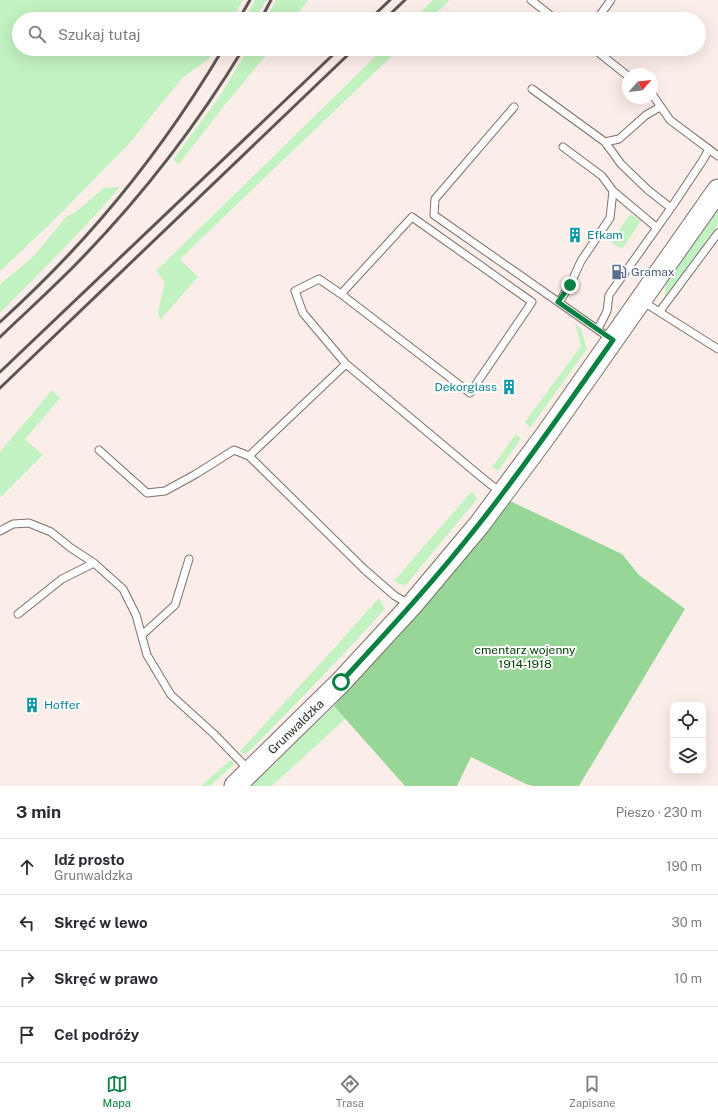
<!DOCTYPE html>
<html lang="pl">
<head>
<meta charset="utf-8">
<style>
  :root { --surface:#fff; --page:#f7f7f7; --text:#2b2b33; --muted:#7c7c81; --line:#e1e1e2; --accent:#0b8043 }
  body { margin:0; font-family:"Public Sans",sans-serif; background:var(--page); color:var(--text) }
  .controls { position:absolute; right:12px; bottom:12px; display:grid; overflow:hidden; border-radius:8px; box-shadow:0 4px 16px #0002 }
  .controls button { width:36px; height:36px; display:grid; place-items:center; padding:0; border:0; border-bottom:1px solid var(--line); background:var(--surface); color:var(--text); font:20px sans-serif }
  .compass { position:absolute; left:622px; top:68px; width:36px; height:36px; border-radius:50%; background:var(--surface); box-shadow:0 4px 16px #0002; rotate:63deg }
  .stop { position:absolute; width:12px; height:12px; margin:-9px; border:3px solid #0b8043; border-radius:50%; background:#fff }
  .stop.end { background:#0b8043; border-color:#fff; box-shadow:0 1px 4px #0008 }
  .list { margin:0; padding:0; list-style:none }
  h2 { display:flex; justify-content:space-between; align-items:center; height:52px; margin:0; padding:0 16px; font-size:17px }
  h2 small { font-size:13px; font-weight:400; color:var(--muted) }
  .list li { display:grid; grid-template-columns:26px 1fr auto; gap:12px; align-items:center; box-sizing:border-box; height:56px; padding:0 16px; border-top:1px solid var(--line) }
  .list b { display:block; font-size:15px; white-space:nowrap }
  .list p { margin:0; font-size:13px; white-space:nowrap; color:var(--muted) }
  .list em { font-size:13px; font-style:normal; color:var(--muted) }
  .icon { flex:none; width:22px; height:22px; fill:none; stroke:currentColor; stroke-width:2; stroke-linecap:round; stroke-linejoin:round }
  .map { position:relative; flex:none; width:718px; height:786px; overflow:hidden }
  .search { position:absolute; background:var(--surface); box-shadow:0 4px 16px #0002; left:12px; right:12px; top:12px; height:44px; display:flex; align-items:center; gap:10px; box-sizing:border-box; padding:0 14px; border-radius:22px; color:var(--muted); font-size:15px }
  .sheet { height:276px; background:var(--surface) }
  nav { display:flex; justify-content:space-around; align-items:center; box-sizing:border-box; height:56px; border-top:1px solid var(--line); background:var(--surface); font-size:11px; color:var(--muted) }
  nav a { display:grid; justify-items:center; gap:2px }
  nav .on { color:var(--accent) }
  .map>svg:first-child { display:block }
</style>
</head>
<body>
<div class="map">
<svg width="718" height="786" viewBox="0 0 718 786">
  <rect width="100%" height="100%" fill="#fbeee9"/>
  <!-- green -->
  <path fill="#c2f2c1" d="M0 0H243L232 19H19V49H215L210 58 182 78 128 145 49 225 0 271Z
    M255 0H266L255 19H246Z
    M276 0H308L294 19H266Z
    M433 0H450L430 19H414Z
    M248 49H271L216 116 179 164 173 160 220 96Z
    M383 49H399L180 259 198 277 160 320 158 312 165 282 156 271Z
    M104 188 120 187C82 231 41 272 0 313V284L34 256 66 217 77 211Z
    M718 204V224L670 293 665 296 666 278Z
    M630 214 641 221 622 249 611 242Z
    M575 323 578 327 581 329 587 349 530 428 525 422 581 346Z
    M52 390 60 398 25 439 43 455 0 498V452Z
    M516 434 521 439 498 471 492 467Z
    M472 491 477 499 405 586 394 581Z
    M379 598 385 609C339 659 293 708 245 755L240 751 318 666Z
    M334 706 345 719 272 786H246Z
    M230 760 234 764 210 786H201Z"/>
  <!-- forest -->
  <path fill="#97d696" d="M510 501 622 554 639 575 685 609 579 786H533L526 784 471 757 457 786H405L334 706Z"/>
  <g fill="none" stroke-linecap="round" stroke-linejoin="round">
    <!-- lane casing -->
    <g stroke="#7b706c" stroke-width="9">
      <path id="lane" d="M531 0 555 19
        M597 19 611 0
        M594 49 628 76
        M532 89 605 142 619 139 646 115 660 107
        M652 94 670 120 718 156
        M514 107 435 199 434 215 611 339
        M605 142 621 164 648 190 671 208
        M613 191 656 227
        M341 294 412 217 532 302 470 393 341 294 319 279 295 291 303 313 346 364
        M642 301 718 349
        M559 302 570 285 581 261 610 218 613 191 602 176 563 147
        M660 311 718 233
        M598 329 607 311 609 295 671 208 703 160 709 149
        M99 450 147 493 165 491 196 474 234 450 249 456 365 570 395 596 409 604
        M249 456 346 364 480 476 500 492
        M0 531 13 524 29 523 51 532 71 548 94 563 123 589 136 615 147 655 171 695 214 734 249 770
        M18 614 62 579 94 563
        M142 635 175 605 189 559"/>
    </g>
    <!-- secondary casing -->
    <g stroke="#7b706c" stroke-width="23">
      <path id="secondary" d="M235 786 341 682 411 606 479 525 546 435 718 190"/>
    </g>
    <!-- lane -->
    <use href="#lane" stroke="#fff" stroke-width="7"/>
    <!-- secondary -->
    <use href="#secondary" stroke="#fff" stroke-width="21"/>
    <!-- rail -->
    <path stroke="#5c5653" stroke-width="3" d="M239 19 250 0
      M261 19 271 0
      M370 19 390 0
      M385 19 405 0
      M0 322C35 290 69 256 100 220 146 167 187 109 223 49
      M0 337C27 311 55 286 81 259 143 195 197 125 243 49
      M0 372 339 49
      M0 388 354 49"/>
  </g>
  <g fill="none" stroke-linecap="round" stroke-linejoin="round">
    <!-- route -->
    <path stroke="#0b8043" stroke-width="5" d="M341 682C388 631 436 579 479 524 526 465 569 402 613 340L558 302 570 285"/>
  </g>
  <!-- icons -->
  <defs>
    <g id="building-bare" transform="scale(1.2)"><path d="M-4-6H4V6H1V3H-1V6H-4ZM-2.5-4.3h1.7v1.8h-1.7ZM.8-4.3h1.7v1.8H.8ZM-2.5-1h1.7V.8h-1.7ZM.8-1h1.7V.8H.8Z" fill="#0f9aa8" stroke="#fefefe" stroke-width="2.5" paint-order="stroke"/></g>
    <g id="fuel-bare" transform="scale(1.2)"><path d="M-5.5-6h7V0h2V4h1.3V-2.5L3-4.5l.8-.8L6-3V5H2.5V1h-1V6h-7ZM-4.2-4.7v3.2H.2V-4.7Z" fill="#5c6f8a" stroke="#fefefe" stroke-width="2.5" paint-order="stroke"/></g>
  </defs>
  <g fill-rule="evenodd">
    <use href="#building-bare" x="575" y="235"/>
    <use href="#fuel-bare" x="619" y="272"/>
    <use href="#building-bare" x="509" y="387"/>
    <use href="#building-bare" x="32" y="705"/>
  </g>
  <g text-anchor="middle" stroke-width="4" stroke-linejoin="round" paint-order="stroke">
    <!-- culture labels -->
    <g font-size="12" fill="#0d838f" stroke="#fefefe" text-anchor="start">
      <text x="587" y="239">Efkam</text>
      <text x="497" y="391" text-anchor="end">Dekorglass</text>
      <text x="44" y="709">Hoffer</text>
    </g>
    <!-- service labels -->
    <g font-size="12" fill="#4e5e75" stroke="#fefefe" text-anchor="start">
      <text x="631" y="276">Gramax</text>
    </g>
    <!-- park labels -->
    <g font-size="12" fill="#004407" stroke="#fefefe">
      <text x="525" y="654">cmentarz wojenny<tspan x="525" dy="14">1914-1918</tspan></text>
    </g>
    <!-- street labels -->
    <g font-size="12" fill="#322e2c" stroke="#fefefe">
      <text transform="translate(296 727) rotate(-44)" y="4">Grunwaldzka</text>
    </g>
  </g>
</svg>
<div class="controls">
<button><svg class="icon" aria-label="locate" viewBox="0 0 24 24"><circle cx="12" cy="12" r="6"/><path d="M12 2v4M12 18v4M2 12h4M18 12h4"/></svg></button>
<button><svg class="icon" aria-label="layers" viewBox="0 0 24 24"><path d="M12 4l9 5-9 5-9-5zM3 14l9 5 9-5"/></svg></button>
</div>
<svg class="compass" viewBox="-18 -18 36 36"><path d="M0-13l5 13h-10z" fill="#e53935"/><path d="M0 13l5-13h-10z" fill="#7c7c81"/></svg>
<div class="stop" style="left:341px;top:682px"></div>
<div class="stop end" style="left:570px;top:285px"></div>
<div class="search"><svg class="icon" aria-label="search" viewBox="0 0 24 24"><circle cx="10" cy="10" r="6"/><path d="M15 15l6 6"/></svg>Szukaj tutaj</div>
</div>
<section class="sheet">
<h2>3 min<small>Pieszo · 230 m</small></h2>
<ul class="list">
<li><svg class="icon" aria-label="ahead" viewBox="0 0 24 24"><path d="M12 20V5M6 11l6-6 6 6"/></svg><div><b>Idź prosto</b><p>Grunwaldzka</p></div><em>190 m</em></li>
<li><svg class="icon" aria-label="left" viewBox="0 0 24 24"><path d="M17 20v-9H6M10 6l-5 5 5 5"/></svg><div><b>Skręć w lewo</b></div><em>30 m</em></li>
<li><svg class="icon" aria-label="right" viewBox="0 0 24 24"><path d="M7 20v-9h11M14 6l5 5-5 5"/></svg><div><b>Skręć w prawo</b></div><em>10 m</em></li>
<li><svg class="icon" aria-label="arrive" viewBox="0 0 24 24"><path d="M6 21V4h12l-3 4 3 4H6"/></svg><div><b>Cel podróży</b></div></li>
</ul>
</section>
<nav>
<a class="on"><svg class="icon" aria-label="map" viewBox="0 0 24 24"><path d="M3 6l6-2 6 2 6-2v14l-6 2-6-2-6 2zM9 4v14M15 6v14"/></svg>Mapa</a>
<a><svg class="icon" aria-label="directions" viewBox="0 0 24 24"><path d="M12 3l9 9-9 9-9-9zM9 14v-3h6M13 9l2 2-2 2"/></svg>Trasa</a>
<a><svg class="icon" aria-label="saved" viewBox="0 0 24 24"><path d="M7 4h10v16l-5-4-5 4z"/></svg>Zapisane</a>
</nav>
</body>
</html>
